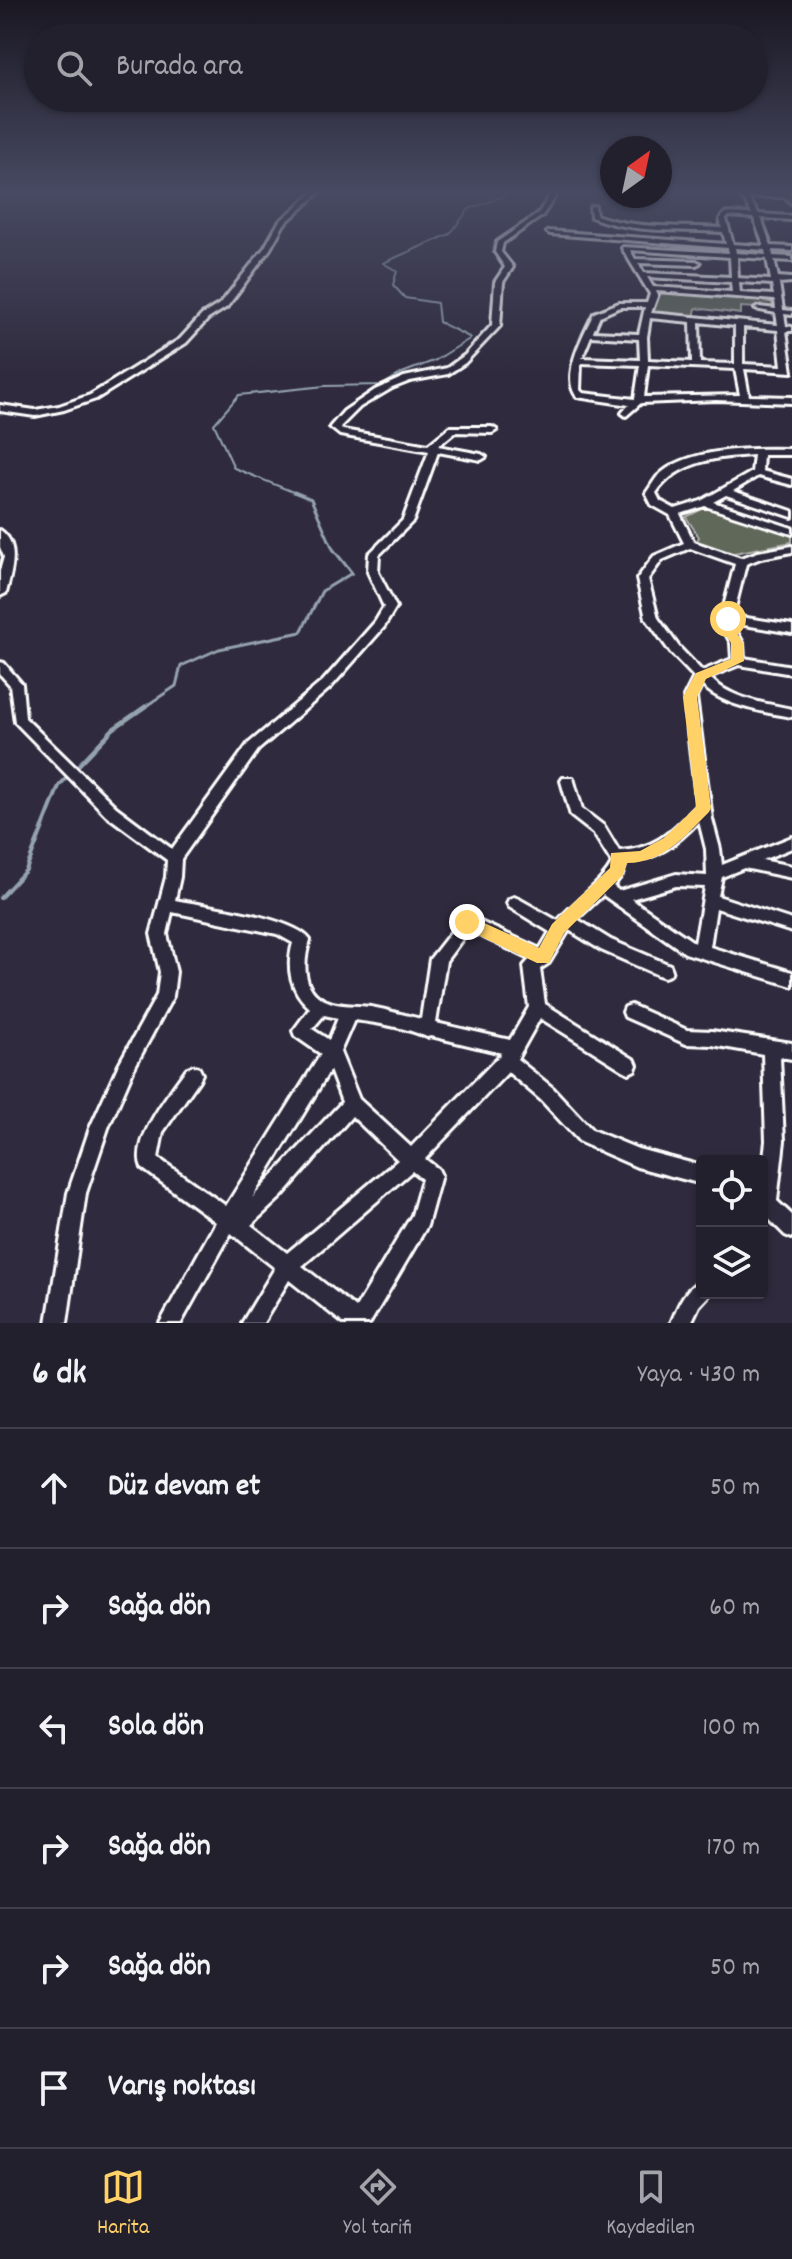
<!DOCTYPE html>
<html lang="tr">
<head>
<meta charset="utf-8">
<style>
  :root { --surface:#23202e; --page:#2f2d3a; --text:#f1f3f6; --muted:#a3a3aa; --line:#403e4a; --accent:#ffd166 }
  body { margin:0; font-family:Dekko,sans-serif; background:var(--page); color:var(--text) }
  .controls { position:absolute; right:24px; bottom:24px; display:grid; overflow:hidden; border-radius:8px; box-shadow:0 2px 6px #0004 }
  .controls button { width:72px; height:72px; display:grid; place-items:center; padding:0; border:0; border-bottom:2px solid var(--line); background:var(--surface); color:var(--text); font:40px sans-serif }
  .compass { position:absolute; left:600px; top:136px; width:72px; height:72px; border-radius:50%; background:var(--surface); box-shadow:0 2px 6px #0004; rotate:33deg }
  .stop { position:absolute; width:24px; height:24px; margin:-18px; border:6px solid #ffd166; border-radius:50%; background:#fff }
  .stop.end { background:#ffd166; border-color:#fff; box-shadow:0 2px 8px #0008 }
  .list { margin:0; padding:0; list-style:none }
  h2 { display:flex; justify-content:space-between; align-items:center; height:104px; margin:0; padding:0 32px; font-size:34px }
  h2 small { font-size:26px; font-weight:400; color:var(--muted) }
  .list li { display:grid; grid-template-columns:52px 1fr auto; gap:24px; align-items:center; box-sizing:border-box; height:120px; padding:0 32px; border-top:2px solid var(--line) }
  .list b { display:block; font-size:30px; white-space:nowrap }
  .list em { font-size:26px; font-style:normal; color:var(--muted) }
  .icon { flex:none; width:44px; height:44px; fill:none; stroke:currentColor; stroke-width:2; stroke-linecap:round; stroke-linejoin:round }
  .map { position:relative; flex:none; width:792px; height:1323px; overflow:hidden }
  .search { position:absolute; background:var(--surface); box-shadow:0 2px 6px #0004; left:24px; right:24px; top:24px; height:88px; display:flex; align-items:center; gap:20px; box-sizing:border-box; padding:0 28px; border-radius:44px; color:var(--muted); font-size:30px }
  .sheet { height:824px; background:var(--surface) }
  nav { display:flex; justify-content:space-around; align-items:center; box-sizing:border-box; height:112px; border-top:2px solid var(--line); background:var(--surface); font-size:22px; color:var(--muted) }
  nav a { display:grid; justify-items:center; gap:4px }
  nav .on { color:var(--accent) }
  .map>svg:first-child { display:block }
</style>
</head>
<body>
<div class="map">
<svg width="792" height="1323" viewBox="0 0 792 1323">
  <rect width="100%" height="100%" fill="#2f2a3d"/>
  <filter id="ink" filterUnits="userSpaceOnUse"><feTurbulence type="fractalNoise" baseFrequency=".0125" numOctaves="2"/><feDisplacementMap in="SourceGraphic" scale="16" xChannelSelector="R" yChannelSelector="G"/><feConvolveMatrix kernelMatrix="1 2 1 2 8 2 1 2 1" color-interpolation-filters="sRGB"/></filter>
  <g filter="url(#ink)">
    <!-- green -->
    <path fill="#60675a" stroke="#b0b3ac" stroke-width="2" d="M651 292 772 299V309L741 307V314L696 308 694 318 652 314Z
      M708 506 792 533V542L729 554 696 542 699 537 686 517Z"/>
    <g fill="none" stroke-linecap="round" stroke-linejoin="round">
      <!-- stream-far2 -->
      <path stroke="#95a3af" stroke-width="2" d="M298 494 234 468 214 424 239 395 325 386 382 385 402 373 436 360 471 338 439 322 437 303 405 298 393 285 397 271 383 263 450 234 469 209 502 197 506 191"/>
      <!-- stream-far1 -->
      <path stroke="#95a3af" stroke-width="3" d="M143 708 176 686 181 666 219 649 301 632 322 591 352 573 333 549 311 499 294 492"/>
      <!-- stream -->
      <path stroke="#95a3af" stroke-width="4" d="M75 769 113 729 146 706
        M0 898 26 870 59 786 69 775"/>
      <!-- minor casing -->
      <g stroke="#fff" stroke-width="6">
        <path id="minor" d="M315 191H321L284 224 270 249 227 307 208 319 186 343 96 399 64 410 35 416 0 411V405L35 410 59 406 90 395 180 339 202 315 221 303 265 247 279 222Z
          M548 191H554L556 195 542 216 503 243 501 252 513 267 503 282 500 326 465 363 448 374 410 381 392 388 360 407 340 427 343 430 428 445 450 427H492L497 430 492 433 455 432 438 446 481 454 486 457 481 460 438 452 413 521 379 555 378 572 396 607 384 627 331 687 258 750 181 859 180 877 175 900C204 906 294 917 310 940 303 961 301 991 327 1001 340 1007 356 1005 371 1007 387 1010 404 1015 421 1019L430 959 462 918 467 916 472 918 540 949 550 932 509 907 507 903 509 899 514 897 519 899 558 921C571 904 606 880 612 863L594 834 571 816 561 781 563 778H573L582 809 604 826 619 851C657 849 671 831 697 806L684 697 694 677 671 653 646 618 637 579 654 556 684 543 670 515 652 505 646 493C650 488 653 482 657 477 686 447 753 448 792 449V455H763L762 471 792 479V485L758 476 733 491 792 511V517L726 495 713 502 792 528V534L705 506 680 514 694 542 741 558 758 552 792 546V552L761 558 746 564 733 616 792 625V633L732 623 743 643 744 658 792 666V674L739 665 709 677C730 699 763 703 792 709V717C764 712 722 706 702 685L696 697 712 819 720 849 722 865 792 837V848L762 860 792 866V878L744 868 722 877 718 896 792 920V932L716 908 710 947 792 972V986L685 953 603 895 577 919 611 940 670 965 672 970 670 975 664 977 658 975 601 950 569 930 549 963 540 969 545 1004 635 1060 637 1065 635 1070 629 1073 623 1070 540 1018 517 1059 553 1088 592 1130 638 1149 702 1166V1184L637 1167 580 1142 541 1100 508 1072 425 1159 438 1169 441 1175 427 1226 370 1323H343L289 1280 263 1323H242L275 1268 231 1233 181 1323H160L216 1222 142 1168C130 1140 171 1091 187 1068L193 1066 199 1068 202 1074 199 1080 163 1132 158 1158 226 1206 321 1054 295 1036 293 1031 310 1008C290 991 286 967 293 943L277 934 172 912 167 934 176 972 173 996 134 1068 108 1128 86 1193 67 1323H47L68 1193 90 1128 119 1064 157 995 160 972 151 934 166 877 167 860 106 815 15 722 10 685 0 674V662L4 663 22 684 25 718 116 807 172 849 248 744 323 681 375 622 384 607 368 572 369 554 403 520 429 451 340 435 330 427 344 411 375 390 404 377 447 368 465 355 492 325 495 282 505 267 495 252 497 242 538 214 550 195ZM754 455 752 472 701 501 675 509 660 501 656 493C678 461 717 457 754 455ZM690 548 735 564 720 622 731 643 732 659 702 671 679 647 658 618 648 579 662 560ZM699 821 706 849 707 876 676 874 619 891 613 886 622 875 626 862C657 860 678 843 699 821ZM676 886 705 887 695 943 631 899ZM469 930 530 959 524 966 529 1007 510 1040 436 1023 446 961ZM324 1015 338 1018 329 1040 312 1029ZM354 1020C378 1023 405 1027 427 1037L431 1036 502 1053 411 1147 359 1099 340 1052ZM330 1070 342 1102 252 1198ZM352 1116 398 1160 287 1253 251 1225 282 1196ZM412 1171 422 1179 412 1215 356 1308 302 1266Z
          M734 191H740L743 193H786L789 195 786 197H747L759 214 792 216V220L761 218 771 246 792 247V251L772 250 773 256 792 257V261L774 260 778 277 792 278V282L779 283 783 310 792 311V315L784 314 786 326 792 327V331H786L792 372 744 369 749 396 792 397V403L716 400 641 403 626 416 622 413 629 405 577 397C560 376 584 334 594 313L619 303H647L650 294 622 248 623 247 729 253 728 248 550 234 547 232 548 231 726 244 723 232C678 229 634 234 591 217L590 207 595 206 596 215C637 230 679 225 722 228L720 219 725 213 752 214 746 203ZM729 216 754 218 764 246 733 244 726 219ZM735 248 765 250 766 255 736 253ZM630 250 730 257 731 277 644 273 638 263 696 265 700 263 696 261 635 259ZM737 257 767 259 771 280 738 278ZM647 277 731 282 732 292 653 287ZM739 282 772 284 774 295 740 293ZM656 291 775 300 776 309 759 307 755 309 776 313 778 325 651 313 658 294ZM620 307H645L639 334 593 332 600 316ZM650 318 691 322 692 362 648 360 647 337ZM699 322 735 326V364L700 363ZM743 327 778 330 782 366 743 364ZM591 336 639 339 640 360 582 358ZM581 363 640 365 635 399 583 393 580 390ZM648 365 735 369 740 395 644 397Z
          M0 530C21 544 11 573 6 593L0 596V571L4 557 0 547Z
          M631 1005 687 1030 712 1031 792 1043V1059L780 1057 784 1141 777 1201 792 1215V1238L785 1235 762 1212V1174L766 1141 763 1054 712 1045 686 1044 625 1017 623 1012 625 1007Z
          M702 1280V1293H711L699 1306 691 1323H671C678 1306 684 1288 702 1280Z"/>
      </g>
      <!-- major casing -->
      <g stroke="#fff" stroke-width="6">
        <path id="major" d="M779 191H787L792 196V204Z"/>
      </g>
      <!-- minor -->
      <use href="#minor" fill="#2f2a3d" fill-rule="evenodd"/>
      <!-- major -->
      <use href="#major" fill="#766a54" fill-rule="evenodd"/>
    </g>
  </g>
  <!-- sky -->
  <linearGradient id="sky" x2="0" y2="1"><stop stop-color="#1a1722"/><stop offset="0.51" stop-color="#474a62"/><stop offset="1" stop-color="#474a62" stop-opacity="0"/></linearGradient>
  <rect width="792" height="376" fill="url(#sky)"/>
  <!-- route -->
  <path fill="#ffd166" d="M724 617 734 619 733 627 743 643 744 661 706 679 697 697 711 808 709 812C685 836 663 863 627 863L623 875 564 933 549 963H537L461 927 459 922 461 917 467 915 539 948 552 924 610 868 611 853 640 851 664 838 696 807 683 697 696 673 731 659V643L721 627Z"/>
</svg>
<div class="controls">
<button><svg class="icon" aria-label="locate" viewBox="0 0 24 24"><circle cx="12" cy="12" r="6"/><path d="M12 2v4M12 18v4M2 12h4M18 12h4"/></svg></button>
<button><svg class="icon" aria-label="layers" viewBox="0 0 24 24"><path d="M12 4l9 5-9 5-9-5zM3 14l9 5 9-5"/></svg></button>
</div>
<svg class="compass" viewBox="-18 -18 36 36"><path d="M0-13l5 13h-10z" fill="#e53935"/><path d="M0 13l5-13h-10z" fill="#a3a3aa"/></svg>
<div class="stop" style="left:728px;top:619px"></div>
<div class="stop end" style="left:467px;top:922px"></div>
<div class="search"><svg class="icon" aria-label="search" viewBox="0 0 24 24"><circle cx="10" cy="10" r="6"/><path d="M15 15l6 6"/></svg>Burada ara</div>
</div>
<section class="sheet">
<h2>6 dk<small>Yaya · 430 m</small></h2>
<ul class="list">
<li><svg class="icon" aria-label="ahead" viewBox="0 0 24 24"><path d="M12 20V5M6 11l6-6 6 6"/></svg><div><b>Düz devam et</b></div><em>50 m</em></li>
<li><svg class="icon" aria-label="right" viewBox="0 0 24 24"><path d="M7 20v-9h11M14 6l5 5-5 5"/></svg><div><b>Sağa dön</b></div><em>60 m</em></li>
<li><svg class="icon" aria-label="left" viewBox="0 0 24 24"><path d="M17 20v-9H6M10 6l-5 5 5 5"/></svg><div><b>Sola dön</b></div><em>100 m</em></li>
<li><svg class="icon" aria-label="right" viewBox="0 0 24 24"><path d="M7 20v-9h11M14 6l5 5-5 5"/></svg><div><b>Sağa dön</b></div><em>170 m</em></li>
<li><svg class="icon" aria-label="right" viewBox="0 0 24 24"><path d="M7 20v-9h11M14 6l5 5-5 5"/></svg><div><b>Sağa dön</b></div><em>50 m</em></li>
<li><svg class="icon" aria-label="arrive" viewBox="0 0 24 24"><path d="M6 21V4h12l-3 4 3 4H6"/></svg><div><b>Varış noktası</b></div></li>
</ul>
</section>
<nav>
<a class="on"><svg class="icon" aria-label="map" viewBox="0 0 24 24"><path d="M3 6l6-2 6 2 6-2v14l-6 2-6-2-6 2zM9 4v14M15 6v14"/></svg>Harita</a>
<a><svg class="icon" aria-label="directions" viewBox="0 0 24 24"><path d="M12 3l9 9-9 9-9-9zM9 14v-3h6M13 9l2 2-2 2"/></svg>Yol tarifi</a>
<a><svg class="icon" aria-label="saved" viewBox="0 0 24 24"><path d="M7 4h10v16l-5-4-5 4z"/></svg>Kaydedilen</a>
</nav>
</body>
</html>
